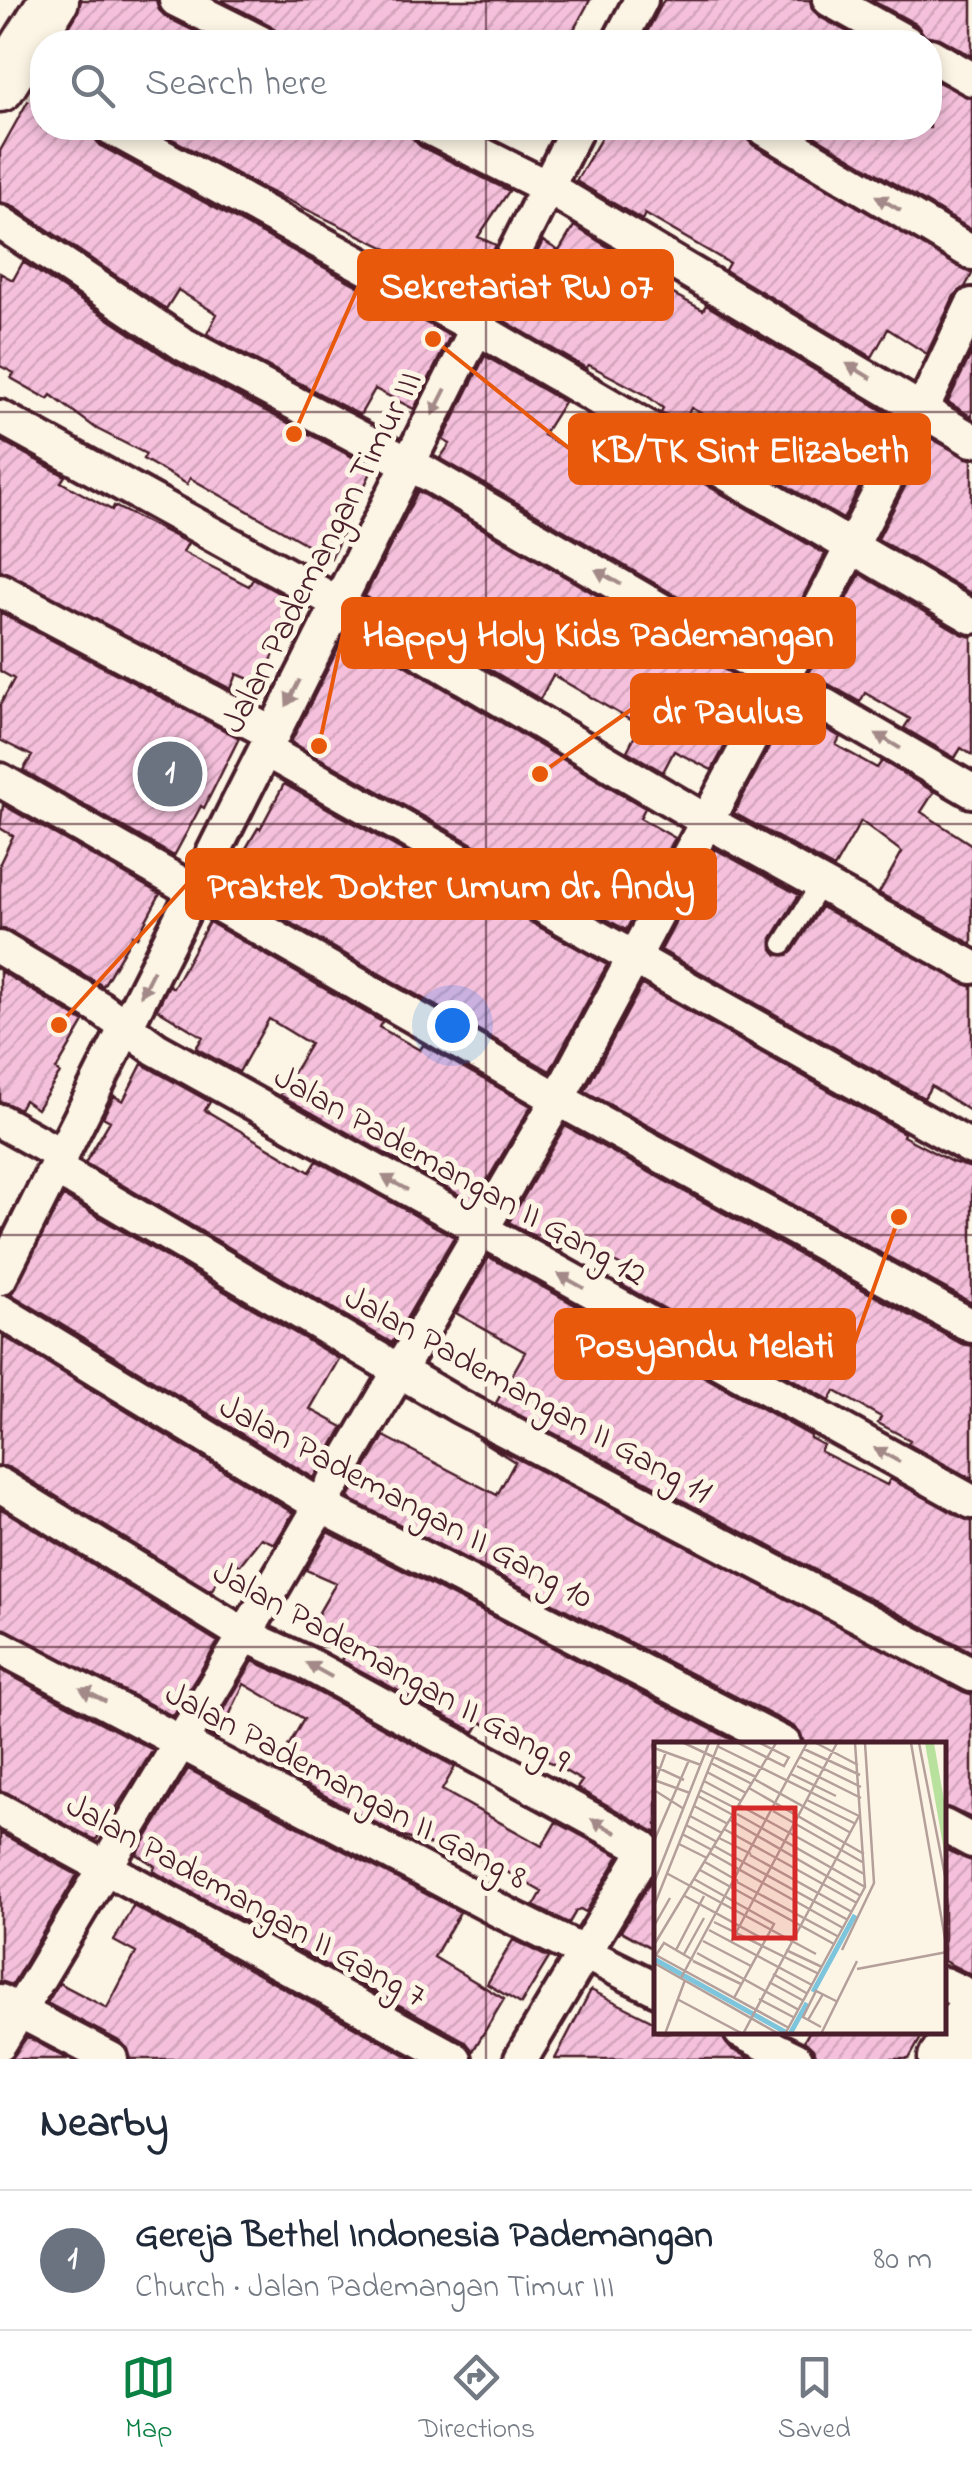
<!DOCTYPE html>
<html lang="en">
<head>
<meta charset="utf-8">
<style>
  :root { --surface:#fff; --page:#f6f6f7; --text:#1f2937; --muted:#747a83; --line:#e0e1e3; --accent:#0b8043 }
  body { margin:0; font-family:"Indie Flower",sans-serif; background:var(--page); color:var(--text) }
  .you { position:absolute; left:452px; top:1025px; width:35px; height:35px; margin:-25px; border:8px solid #fff; border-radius:50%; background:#1a73e8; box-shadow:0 0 0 15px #1a73e833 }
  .badge { display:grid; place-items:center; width:65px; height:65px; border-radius:50%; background:var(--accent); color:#fff; font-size:32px; font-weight:700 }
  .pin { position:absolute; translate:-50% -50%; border:5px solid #fff; box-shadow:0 2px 10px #0006 }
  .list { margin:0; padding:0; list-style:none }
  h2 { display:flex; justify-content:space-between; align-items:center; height:130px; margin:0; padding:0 40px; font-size:42px }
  h2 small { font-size:32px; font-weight:400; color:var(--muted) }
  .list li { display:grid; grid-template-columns:65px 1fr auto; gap:30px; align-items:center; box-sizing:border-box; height:140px; padding:0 40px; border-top:2px solid var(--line) }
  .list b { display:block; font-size:38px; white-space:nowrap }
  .list p { margin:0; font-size:32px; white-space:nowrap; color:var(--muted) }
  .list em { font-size:32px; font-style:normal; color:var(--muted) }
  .icon { flex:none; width:55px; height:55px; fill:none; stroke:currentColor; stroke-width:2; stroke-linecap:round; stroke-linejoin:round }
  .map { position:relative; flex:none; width:972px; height:2059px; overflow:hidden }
  .search { position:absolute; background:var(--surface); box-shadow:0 5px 15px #0003; left:30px; right:30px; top:30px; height:110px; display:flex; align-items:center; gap:25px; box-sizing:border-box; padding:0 35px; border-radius:40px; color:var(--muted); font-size:38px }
  .sheet { height:270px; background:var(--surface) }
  nav { display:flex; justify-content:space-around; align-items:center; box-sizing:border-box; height:140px; border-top:2px solid var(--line); background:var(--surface); font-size:28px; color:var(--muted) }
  nav a { display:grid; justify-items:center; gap:5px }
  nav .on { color:var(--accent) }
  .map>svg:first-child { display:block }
</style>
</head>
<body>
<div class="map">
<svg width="972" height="2059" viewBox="0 0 972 2059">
  <defs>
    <pattern id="building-hatch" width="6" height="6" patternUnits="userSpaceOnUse" patternTransform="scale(2.5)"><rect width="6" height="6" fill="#f5c0dc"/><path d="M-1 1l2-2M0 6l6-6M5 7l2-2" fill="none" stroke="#d4a5bd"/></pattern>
  </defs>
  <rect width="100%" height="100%" fill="#fcf5e5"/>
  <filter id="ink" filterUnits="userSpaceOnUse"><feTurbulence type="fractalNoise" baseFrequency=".01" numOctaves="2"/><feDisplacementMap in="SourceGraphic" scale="20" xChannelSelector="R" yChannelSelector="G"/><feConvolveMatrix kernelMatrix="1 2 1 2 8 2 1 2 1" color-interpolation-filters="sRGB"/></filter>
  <g filter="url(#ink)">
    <!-- building -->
    <path fill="url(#building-hatch)" stroke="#4a1f2b" stroke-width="2.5" d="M81 0H156L159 10 166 17 216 42H60L77 14Z
      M221 0H590L567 42H280L277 32 270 25Z
      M664 0H810L812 9 820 17 866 42H662L646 34Z
      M871 0H972V56L940 38 925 36 916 24Z
      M42 76V128H91L94 138 101 146 450 336 414 409 375 389 360 415 207 334 217 314 178 290 166 309 11 205 0 202V151Z
      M930 78 972 99V230L806 131 808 128H930Z
      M152 128H409L412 138 420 146 509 191 478 237 496 245 468 300 442 286 447 278 261 187Z
      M607 128H743L745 137 753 145 972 274 965 287 954 296 927 354 888 329 872 357 725 270 729 263 645 214 642 220 576 181Z
      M574 226 621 255 616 263 703 310 706 305 895 418 843 519 724 449 734 431 691 408 682 424 661 412 663 408 646 395 589 365 586 368 503 320 543 241 559 251Z
      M23 262 173 362 373 468 331 558 190 478 187 484 143 459 146 454 97 429 51 395 48 399 11 378 14 373 0 366V273L13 280Z
      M972 352V417L948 402Z
      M485 356 564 402 543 435 586 459 604 430 638 452 641 447 825 554 774 653 440 458 450 444 443 440Z
      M930 438 972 460V594L878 539Z
      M0 440 65 476 61 482 112 510 114 506 188 543 183 552 249 586 253 579 306 608 299 625 289 619 261 684 237 674 231 689 0 570Z
      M418 491 756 688 712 770 674 751 663 772 627 751 640 726 553 675 540 699 365 596Z
      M860 574 962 634 972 637V755L961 748 955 758 904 728 910 719 865 693 860 702 809 673Z
      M0 613 239 738 204 808 201 806 174 856 23 770 32 756 0 740V705L14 679 0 671Z
      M347 631 645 808 640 818 675 838 626 930 291 742Z
      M790 708 840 737 836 745 877 768 882 761 934 792 921 812 972 845V944L879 893 902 852 861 821 834 868 734 813Z
      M284 784 607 965 550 1071 228 887 230 883 226 882 258 828 260 829Z
      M3 805 160 894 137 937 133 935 103 986 10 931 0 928V863L13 836 0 828Z
      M715 849 799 895 772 938V949L777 955H788L793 951 821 907 972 987V1112L931 1086 924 1098 661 950Z
      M209 922 382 1022 379 1027 420 1050 423 1045 531 1106 474 1203 280 1095 310 1044 269 1019 239 1072 196 1048 203 1037 157 1009 169 985 173 988Z
      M0 971 84 1022 56 1070 60 1073 37 1109 24 1100 19 1109 0 1101Z
      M642 985 904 1133 903 1136 952 1162 972 1168V1303L585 1091Z
      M142 1064 210 1102 205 1110 310 1172 317 1161 454 1237 392 1343 85 1163 110 1121 103 1117 114 1096 123 1101Z
      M565 1126 962 1344 972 1346V1479L908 1444 910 1440 878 1423 881 1417 835 1391 830 1400 622 1285 629 1270 568 1238 561 1251 509 1222Z
      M63 1196 339 1359 310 1409 343 1427 314 1478 11 1294Z
      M489 1257 811 1436 810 1438 823 1445 820 1451 887 1485 890 1479 972 1522V1652L496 1403 525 1352 456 1313Z
      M3 1336 293 1513 275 1544 261 1538 239 1566 232 1560 211 1591 10 1468 0 1465Z
      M384 1436 497 1495 515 1462 477 1438 972 1695V1818L944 1806V1744H804L801 1734 793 1726 348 1498Z
      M0 1508 218 1642 173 1716 0 1627Z
      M328 1532 740 1744H657V1833L577 1788 582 1781 481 1722 475 1732 341 1660 349 1647 311 1626 336 1583 306 1570Z
      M253 1661 295 1680 455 1767 442 1790 542 1846 556 1822 619 1856 586 1912 580 1909 576 1911 569 1923 534 1906 542 1892 493 1864 401 1836 275 1769 304 1719 244 1684 218 1739 209 1734Z
      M0 1670 153 1750 96 1840 0 1790Z
      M188 1769 460 1912 434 1957 504 1999 473 2051 465 2041 153 1871 155 1866 137 1854Z
      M0 1833 77 1875 12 1985 0 1981Z
      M944 1849 972 1861V1975L944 1961Z
      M657 1870V1951L621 1931Z
      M133 1906 413 2059H131L128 2049 121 2042 47 2003 59 1983 107 2008 136 1953 114 1941Z
      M513 1940 549 1958 521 2004 487 1984Z
      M591 1990 657 2023V2032H713L722 2036 731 2049 751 2059H555Z
      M809 2032H924L909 2059H816L813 2049 804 2041Z
      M27 2037 68 2059H11Z"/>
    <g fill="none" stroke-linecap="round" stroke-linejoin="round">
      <!-- street-tunnel -->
      <path stroke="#d8cac0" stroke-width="32" stroke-dasharray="32 16" stroke-linecap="butt" d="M9 72 42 90"/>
      <!-- lane casing -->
      <g stroke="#4a1f2b" stroke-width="25">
        <path id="lane" d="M783 944 820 885"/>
      </g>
      <!-- street casing -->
      <g stroke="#4a1f2b" stroke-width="40">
        <path id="street" d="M176 0 260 42
          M830 0 906 42
          M619 42 641 0
          M930 55 972 79
          M111 128 486 333 972 617
          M429 128 547 187 972 440
          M763 128 972 253
          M0 222 183 344 428 474 972 791
          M0 417 338 603 708 822 972 967
          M0 590 273 734
          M265 750 972 1148
          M0 780 558 1099 972 1326
          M0 948 100 1008 156 1049 972 1502
          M0 1121 61 1155
          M55 1168 459 1406 972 1675
          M0 1278 577 128
          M0 1311 321 1506 784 1744
          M0 1485 245 1635 304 1662 643 1847 644 1853 521 2059
          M0 1647 504 1913 657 1989
          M0 1810 455 2059
          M944 1826 972 1841
          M944 1984 972 1997
          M0 2001 111 2059
          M741 2032 796 2059
          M0 2043 245 1635 558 1099 783 679 923 408 972 305"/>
      </g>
      <!-- secondary casing -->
      <g stroke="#4a1f2b" stroke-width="55">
        <path id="secondary" d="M0 87 54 0
          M943 2059 972 2008"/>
      </g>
      <!-- lane -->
      <use href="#lane" stroke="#fcf5e5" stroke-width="18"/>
      <!-- street -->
      <use href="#street" stroke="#fcf5e5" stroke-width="32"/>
      <!-- secondary -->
      <use href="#secondary" stroke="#fcf5e5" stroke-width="48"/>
    </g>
    <!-- one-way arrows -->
    <defs><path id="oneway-solid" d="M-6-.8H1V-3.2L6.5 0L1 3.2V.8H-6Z" transform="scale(2.5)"/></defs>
    <g fill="#a38a88">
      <use href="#oneway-solid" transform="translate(888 203) rotate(-149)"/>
      <use href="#oneway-solid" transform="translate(859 371) rotate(-149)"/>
      <use href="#oneway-solid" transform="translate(439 402) rotate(117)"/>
      <use href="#oneway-solid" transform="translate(608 577) rotate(-150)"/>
      <use href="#oneway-solid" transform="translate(293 693) rotate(117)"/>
      <use href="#oneway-solid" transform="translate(888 741) rotate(-149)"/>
      <use href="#oneway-solid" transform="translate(147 983) rotate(117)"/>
      <use href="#oneway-solid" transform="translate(395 1183) rotate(-151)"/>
      <use href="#oneway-solid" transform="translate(571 1281) rotate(-151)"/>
      <use href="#oneway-solid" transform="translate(887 1455) rotate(-151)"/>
      <use href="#oneway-solid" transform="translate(319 1670) rotate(-151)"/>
      <use href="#oneway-solid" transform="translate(93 1695) rotate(-153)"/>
      <use href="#oneway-solid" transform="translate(604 1826) rotate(-151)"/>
    </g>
  </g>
  <!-- grid -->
  <path fill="none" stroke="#4a1f2b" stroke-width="2.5" stroke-opacity="0.55" d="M486 0V42M486 128V2059M0 412H972M0 824H972M0 1235H972M0 1647H972"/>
  <g text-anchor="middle" stroke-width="10" stroke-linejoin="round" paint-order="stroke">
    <!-- street labels -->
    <g font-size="35" fill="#4a1f2b" stroke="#fcf5e5">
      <text transform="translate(320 551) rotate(-63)" y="12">Jalan Pademangan Timur III</text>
      <text transform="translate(461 1174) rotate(29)" y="12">Jalan Pademangan II Gang 12</text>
      <text transform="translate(529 1393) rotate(29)" y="12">Jalan Pademangan II Gang 11</text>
      <text transform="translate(407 1500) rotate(28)" y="12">Jalan Pademangan II Gang 10</text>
      <text transform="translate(392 1665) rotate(29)" y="12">Jalan Pademangan II Gang 9</text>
      <text transform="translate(347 1784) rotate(28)" y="12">Jalan Pademangan II Gang 8</text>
      <text transform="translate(247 1899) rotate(29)" y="12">Jalan Pademangan II Gang 7</text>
    </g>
  </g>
  <!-- overview -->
  <g transform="translate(654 1742)">
    <rect width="292" height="292" fill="#fcf5e5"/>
    <path d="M271 1H280L292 70V120Z" fill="#b8e19e"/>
    <path fill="none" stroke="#7cc5dc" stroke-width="5" d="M0 217 133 291M159 250 201 173M136 292 153 261"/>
    <path fill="none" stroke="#b59f9b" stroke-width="2.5" d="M30 1 102 35M84 1 130 24 135 15M106 1 136 16M162 1 204 23M257 1 293 208M265 1 293 144M63 4 205 74M0 6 47 23M150 7 206 33M146 15 207 45M57 21 98 42M0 24 30 38M143 24 207 56M53 30 92 51M137 32 182 54M100 37 197 91M0 38 36 51M50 39 87 59M0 43 12 10M95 46 210 112M0 48 30 67M46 48 83 67M44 54 79 73M153 58 202 82M85 63 210 132M40 64 74 82M119 69 210 121M83 72 211 145M36 74 68 91M76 78 207 154M32 83 63 100M70 87 203 161M28 92 58 108M65 96 97 112M0 99 35 18M25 102 53 116M60 104 194 178M56 111 189 186M96 113 198 170M51 120 84 139M46 128 180 202M14 132 162 212M40 137 120 182 80 256M83 140 185 195M0 141 55 1M29 153 111 198M0 164 65 1M60 180 165 232M0 184 16 156M55 188 158 243M49 199 97 224M77 200 183 1M0 203 122 1M22 208 50 154M132 208 168 225M188 208 220 141 211 1M43 211 145 268M0 212 135 286M30 212 50 176M2 213 10 201 39 218M39 219 87 242M0 221 125 292M203 227 293 210M119 232 154 252M27 236 153 1M115 240 150 259M23 257 89 292 205 74M105 257 141 276M154 278 169 252M167 285 149 275 162 249 182 259M11 292 31 238M131 292 211 145 201 1M167 292 203 219"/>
    <path fill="#d62828" fill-opacity="0.15" stroke="#d62828" stroke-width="5" d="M80 66H141V196H80Z"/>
    <rect width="292" height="292" fill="none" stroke="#4a1f2b" stroke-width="5"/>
  </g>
  <!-- callouts -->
  <path fill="none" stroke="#e8590c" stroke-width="4" d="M294 434L359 285M433 339L570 449M319 746L343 633M540 774L632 709M59 1025L187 884M899 1217L854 1344"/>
  <g fill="#e8590c" stroke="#fcf5e5" stroke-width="4">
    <circle cx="294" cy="434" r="10"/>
    <circle cx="433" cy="339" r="10"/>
    <circle cx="319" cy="746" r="10"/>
    <circle cx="540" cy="774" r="10"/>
    <circle cx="59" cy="1025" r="10"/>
    <circle cx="899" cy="1217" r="10"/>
  </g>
  <g fill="#e8590c" stroke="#e8590c" stroke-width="4">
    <rect x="359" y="251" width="313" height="68" rx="10"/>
    <rect x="570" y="415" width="359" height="68" rx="10"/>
    <rect x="343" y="599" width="511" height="68" rx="10"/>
    <rect x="632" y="675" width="192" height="68" rx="10"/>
    <rect x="187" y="850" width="528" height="68" rx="10"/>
    <rect x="556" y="1310" width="298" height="68" rx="10"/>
  </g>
  <g font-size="38" text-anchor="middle" font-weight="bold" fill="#fff">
    <text x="516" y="298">Sekretariat RW 07</text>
    <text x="750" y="462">KB/TK Sint Elizabeth</text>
    <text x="598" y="646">Happy Holy Kids Pademangan</text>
    <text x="728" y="723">dr Paulus</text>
    <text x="451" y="898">Praktek Dokter Umum dr. Andy</text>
    <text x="705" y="1357">Posyandu Melati</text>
  </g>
</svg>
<div class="you"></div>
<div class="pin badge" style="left:170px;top:774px;background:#6b7280">1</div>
<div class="search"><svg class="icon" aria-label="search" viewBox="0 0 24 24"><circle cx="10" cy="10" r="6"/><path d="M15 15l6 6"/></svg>Search here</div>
</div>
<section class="sheet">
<h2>Nearby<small></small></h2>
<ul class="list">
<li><span class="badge" style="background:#6b7280">1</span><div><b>Gereja Bethel Indonesia Pademangan</b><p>Church · Jalan Pademangan Timur III</p></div><em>80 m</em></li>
</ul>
</section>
<nav>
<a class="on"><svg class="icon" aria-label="map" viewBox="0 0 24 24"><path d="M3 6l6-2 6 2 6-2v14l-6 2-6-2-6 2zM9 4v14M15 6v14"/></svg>Map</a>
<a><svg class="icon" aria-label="directions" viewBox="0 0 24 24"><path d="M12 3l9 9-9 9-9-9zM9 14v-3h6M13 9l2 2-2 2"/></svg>Directions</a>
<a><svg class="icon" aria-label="saved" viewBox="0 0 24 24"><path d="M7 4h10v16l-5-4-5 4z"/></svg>Saved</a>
</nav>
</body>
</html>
